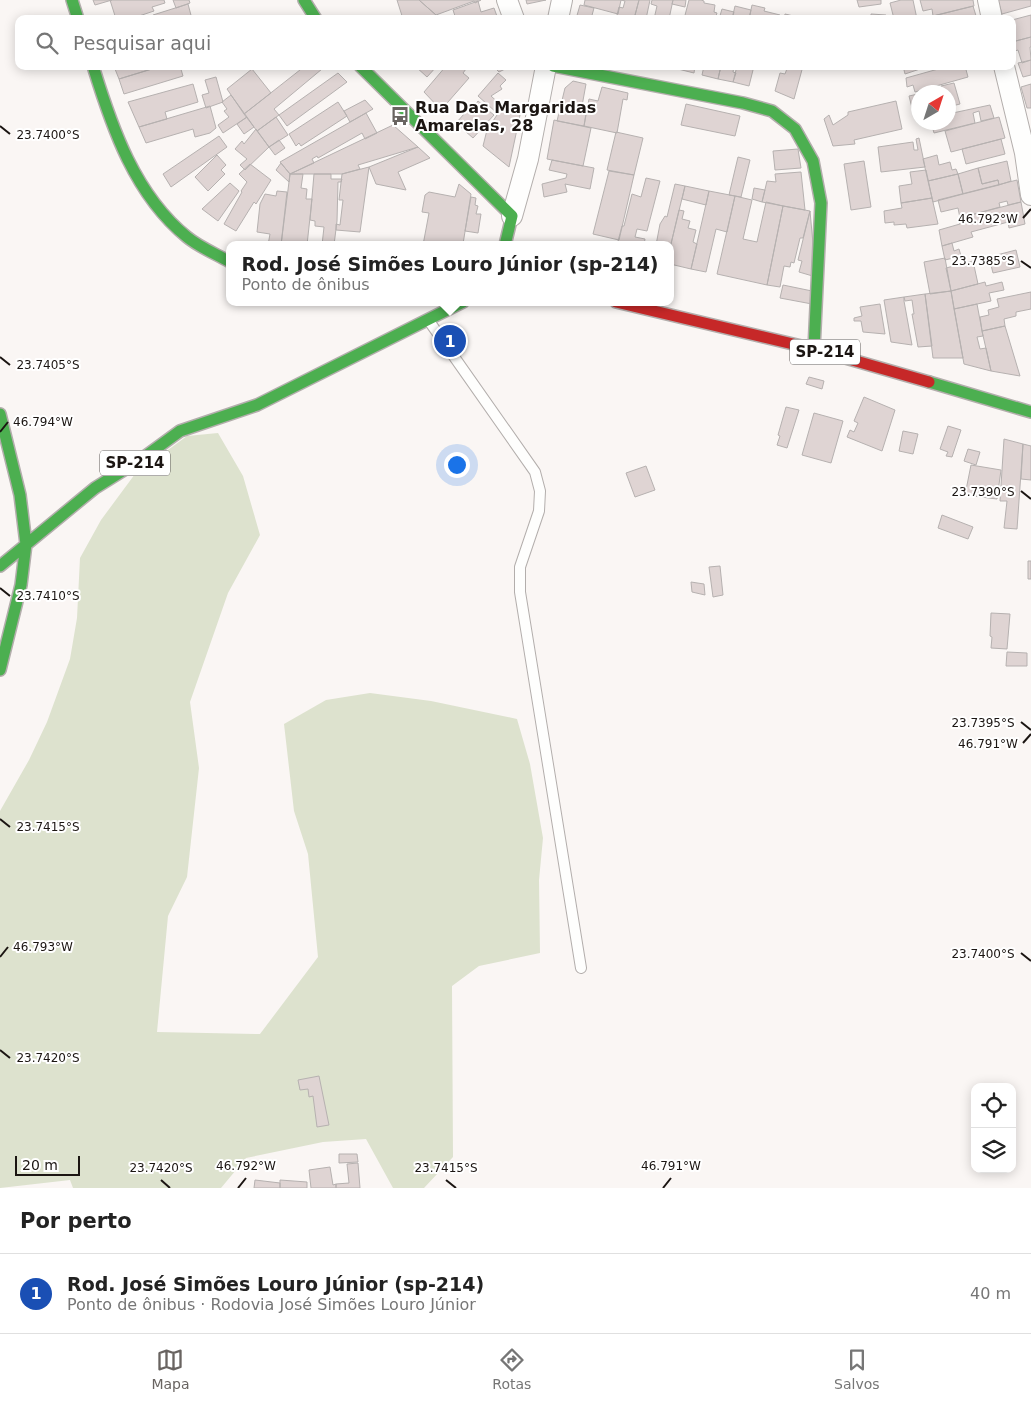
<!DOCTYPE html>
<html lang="pt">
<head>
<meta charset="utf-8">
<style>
  :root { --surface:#fff; --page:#f2f2f2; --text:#222; --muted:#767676; --line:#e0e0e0; --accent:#696461 }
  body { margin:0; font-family:"DejaVu Sans",sans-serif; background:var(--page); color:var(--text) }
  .controls { position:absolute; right:15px; bottom:15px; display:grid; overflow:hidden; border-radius:10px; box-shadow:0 2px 12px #0003 }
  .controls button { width:45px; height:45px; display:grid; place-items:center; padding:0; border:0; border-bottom:1px solid var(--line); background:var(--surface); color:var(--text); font:25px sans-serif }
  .compass { position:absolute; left:911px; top:85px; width:45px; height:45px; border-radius:50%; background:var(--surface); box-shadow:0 2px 12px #0003; rotate:39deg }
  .scale { position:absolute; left:15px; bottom:12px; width:65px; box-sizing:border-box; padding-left:5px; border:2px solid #1b1512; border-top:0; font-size:14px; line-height:18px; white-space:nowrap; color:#1b1512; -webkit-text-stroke:4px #fff; paint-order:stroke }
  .you { position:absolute; left:456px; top:464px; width:18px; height:18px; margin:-12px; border:4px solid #fff; border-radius:50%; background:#1a73e8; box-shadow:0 0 0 8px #1a73e833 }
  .badge { display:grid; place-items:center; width:32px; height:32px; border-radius:50%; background:var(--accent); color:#fff; font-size:16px; font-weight:700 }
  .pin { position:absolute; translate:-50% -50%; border:2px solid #fff; box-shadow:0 1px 5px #0006 }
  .popup { position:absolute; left:226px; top:241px; width:448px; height:65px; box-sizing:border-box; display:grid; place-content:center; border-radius:10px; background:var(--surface); filter:drop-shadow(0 1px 4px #0005); font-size:16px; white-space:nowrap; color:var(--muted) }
  .popup b { font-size:19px; color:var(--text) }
  .popup::after { content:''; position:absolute; left:50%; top:100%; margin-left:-10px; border:10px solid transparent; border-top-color:var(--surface) }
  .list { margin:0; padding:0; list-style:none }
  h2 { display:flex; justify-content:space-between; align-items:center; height:65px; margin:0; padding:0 20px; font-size:21px }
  h2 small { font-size:16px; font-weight:400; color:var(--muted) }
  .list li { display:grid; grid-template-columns:32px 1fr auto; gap:15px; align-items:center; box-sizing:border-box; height:80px; padding:0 20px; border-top:1px solid var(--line) }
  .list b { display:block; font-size:19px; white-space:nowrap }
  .list p { margin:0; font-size:16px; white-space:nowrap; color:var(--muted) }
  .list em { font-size:16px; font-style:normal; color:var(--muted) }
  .icon { flex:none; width:28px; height:28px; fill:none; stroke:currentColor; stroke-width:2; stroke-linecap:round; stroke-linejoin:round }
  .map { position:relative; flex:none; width:1031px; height:1188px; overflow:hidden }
  .search { position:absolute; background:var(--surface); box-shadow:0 2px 12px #0003; left:15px; right:15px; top:15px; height:55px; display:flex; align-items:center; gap:12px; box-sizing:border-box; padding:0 18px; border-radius:10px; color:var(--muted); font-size:19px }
  .sheet { height:145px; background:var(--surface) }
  nav { display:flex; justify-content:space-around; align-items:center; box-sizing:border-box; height:70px; border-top:1px solid var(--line); background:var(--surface); font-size:14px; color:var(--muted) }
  nav a { display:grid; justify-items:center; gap:2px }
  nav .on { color:var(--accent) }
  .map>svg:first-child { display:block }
</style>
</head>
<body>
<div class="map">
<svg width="1031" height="1188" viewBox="0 0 1031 1188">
  <rect width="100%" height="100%" fill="#faf6f4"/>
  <!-- green -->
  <path fill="#dde2ce" d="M218 433 243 476 260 535 228 593 190 702 199 768 187 877 168 916 157 1032 260 1034 318 957 308 854 294 811 284 724 326 700 370 693 431 701 517 719 530 764 543 838 539 880 540 953 479 966 452 986 453 1157 424 1188H393L366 1139 323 1142 246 1158 221 1188H73L70 1180 0 1188V811L29 760 47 722 70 659 77 618 80 558 101 520 135 474 187 436Z"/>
  <!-- building -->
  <path fill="#dfd4d3" stroke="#b6b1b0" d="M93 0H112L95 5Z
    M110 0H164L165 3 152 7 154 11 130 19H116Z
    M173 0H189L190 3 176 8Z
    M397 0H419L436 15 425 19H403Z
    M419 0H481L475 3 474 1 436 15Z
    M526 0H546L527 4Z
    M585 0H621L618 14 584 5Z
    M621 0H639L634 19H616L619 7 623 8 625 1Z
    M639 0H650L646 19H634Z
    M652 0H673L669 19H654L657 6 651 4Z
    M673 0H686L685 7 672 4Z
    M689 0H701L704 1V3L715 5 714 12 717 13 715 19H684Z
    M857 0H881V4L859 7Z
    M901 0H913L917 19H894L890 3Z
    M920 0H973L974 6 933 16 932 9 923 11Z
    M998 0H1031V6L1002 14Z
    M478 1 481 12 494 8 498 19H456L453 10Z
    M188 4 192 19H155L153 15Z
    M580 5 594 8 591 19H576Z
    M752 5 765 8 764 11 780 15 779 19H749Z
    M735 6 751 10 749 19H732Z
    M973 6 977 19H928L933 16Z
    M722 9 734 12 732 19H719Z
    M785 14 806 19H784Z
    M871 14 886 15V19H871Z
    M1031 15V37L1012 42V20Z
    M1031 37V47H1030L1031 60 1022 63 1018 50 1015 51 1012 42Z
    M1031 60V75L1023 77 1018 63Z
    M124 66H161L119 79 115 69Z
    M162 66H180L183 76 124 94 119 79Z
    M305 66H320L322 69 274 109 279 115 257 131 244 114Z
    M415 66H437L427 77Z
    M446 66H463L466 69 463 73 469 78 441 110 424 92Z
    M493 66H511L499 72Z
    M666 66H695L694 73Z
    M704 66H721L718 79 702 75Z
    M721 66H734L733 72 736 73 733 82 718 79Z
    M737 66H754L749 86 733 82Z
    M788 66H803L794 99 775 91 780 73 785 74Z
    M903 66H929L905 74Z
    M949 66H965L968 77 915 92 913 85 907 87 906 78Z
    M252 69 271 93 244 114 227 89Z
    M338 73 347 82 287 126 279 115Z
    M498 73 506 80 500 86 502 89 491 96 503 107 497 113 478 96Z
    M216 77 223 102 206 108 202 95 209 93 205 80Z
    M573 81 586 84 582 106 587 107 584 126 557 121 565 88Z
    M954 83 960 104 948 107V92H933L942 90 941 86Z
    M193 84 198 102 165 112 167 119 139 127 128 102Z
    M1031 84V108H1027L1021 87Z
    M602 87 628 93 627 100 623 99 617 133 584 126 589 99 598 101Z
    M918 94V115L914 116 909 96Z
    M231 95 247 117 223 133 218 125 229 117 224 111 227 109 222 102Z
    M365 100 373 109 350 122 344 111Z
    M478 101 483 105 478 110 480 111 484 107 494 115 473 138 456 123 473 104 474 106Z
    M896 101 902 129 854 140 855 144 833 146 824 119 829 115 833 125 848 115V112Z
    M338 102 347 116 301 146 299 143 296 146 289 134Z
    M686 104 740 116 735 136 681 125Z
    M990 105 994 118 981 121 979 111 973 113 975 123 934 133 931 122H948V114Z
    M210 106 216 128 210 133 195 137 193 129 146 143 139 127Z
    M501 109 520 115 509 167 483 146 487 130Z
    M366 113 377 133 365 139 362 133 318 158 317 156 312 159 314 163 290 174 280 162Z
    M247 117 254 127 244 134 237 124Z
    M276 117 288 135 269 147 257 131Z
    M999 117 1005 138 951 152 945 131Z
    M554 120 591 128 583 166 547 159Z
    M393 125 418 147 358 165 360 169 342 174H290Z
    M256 129 269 147 245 170 240 165 247 159 235 149 242 141 244 144Z
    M616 132 643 138 634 175 607 170Z
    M219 136 227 147 171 187 163 174Z
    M919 138 925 167 881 172 878 147 913 142 914 150H918L916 139Z
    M1001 139 1005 154 966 164 962 149Z
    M279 140 285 148 275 155 269 147Z
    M418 147 430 158 398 172 406 190 376 184 369 167Z
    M798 149 801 168 775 170 773 151Z
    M217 155 226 165 221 170 225 174 208 191 195 177Z
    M937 155 939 165 950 162 952 170 956 169 958 174 928 181 923 159Z
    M738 157 750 160 741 197 729 195Z
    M552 160 594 168 590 189 565 184 567 192 544 197 542 184 566 178 567 174 549 170Z
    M864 161 871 207 851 210 844 164Z
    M1007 161 1011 181 999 185 998 180 982 184 978 168Z
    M281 163 290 174 289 182 276 170Z
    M250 164 271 180 256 204 254 202 236 231 224 224 242 192 241 191 247 182 239 174Z
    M369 167 360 232 336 230V224L340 225 343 200H339L342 174Z
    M978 168 982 184 998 180 999 185 963 194 958 174Z
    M926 170 932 198 901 203 899 186 912 184 910 172Z
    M609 171 634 175 619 240 593 234Z
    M801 172 805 210 762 202 767 181 776 182 775 174Z
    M290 174H303L301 188 307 189 306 199H312L307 245H281Z
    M314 174H331V179H342L341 182H338L337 221 334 245H322L324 227 315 226V221L310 220Z
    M958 174 963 194 933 202 928 181Z
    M646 178 660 181 647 231 637 229 635 237 645 239 644 245H617L622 226H624L632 194 641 197Z
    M1017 180 1021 202 1008 205 1007 201 999 203 1000 207 960 218 958 208 941 212 938 200Z
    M230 183 239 191 218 221 202 209Z
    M459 184 471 194 463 244 423 245 429 213 422 212 425 195 429 192 455 197Z
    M675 184 685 186 670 248V245H656L660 224 665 216 667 217Z
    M685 186 709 191 706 205 682 199Z
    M754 188 765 190 762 202 752 199Z
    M277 191 287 192 281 245H268L270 234 257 232 260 204 265 194 276 196Z
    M709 191 735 196 727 232 716 229 706 272 691 269Z
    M735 196 752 200 743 239 757 242 766 202 783 206 767 285 717 274Z
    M471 197 476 198 475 205 478 206 476 214H481L478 233 465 231Z
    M932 198 938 224 907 228 906 224 894 225V222L885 223 884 211 902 208 901 203Z
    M1021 202 1025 224 1009 228 1008 222 971 232 973 237 942 246 939 230 960 224 959 218Z
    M783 206 810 211 803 238H800L794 263 791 262 790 267 784 266 780 287 767 285Z
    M679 210 684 211 682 219 690 221 688 228 696 230 693 242 697 244 691 269 670 264V248Z
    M810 211 816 277 799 272 802 261 798 260Z
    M952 243 954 251 959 249 961 256 945 260 942 246Z
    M1016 250 1020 267 993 273 989 257Z
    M945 258 951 291 930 294 924 262Z
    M973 261 978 284 951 291 946 268Z
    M985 282 986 286 1002 282 1004 290 989 293 991 301 954 309 951 291Z
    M783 285 812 291V304L780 298Z
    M951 291 963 358H933L925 294Z
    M1031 292V309L1016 312V316L1004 319 1005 326 982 331 980 317 989 315 988 310 999 307 997 299Z
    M925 294 932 346 918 347 912 314H914L912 300 905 301 904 297Z
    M904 297V301L912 345 891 342 884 300Z
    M880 304 885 334 863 332 861 321H854V318L862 316 860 307Z
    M977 304 983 336 977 337 980 349 986 348 991 371 964 364 954 309Z
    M1005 326 1020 376 991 371 982 331Z
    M809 377 824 381 822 389 806 384Z
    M864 397 895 410 882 451 847 437 850 430 854 432 858 423 854 421Z
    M786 407 799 410 787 448 777 445 780 436 778 435Z
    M814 413 843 421 831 463 802 455Z
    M948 426 961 430 952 457 946 456 948 452 940 449Z
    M903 431 918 434 913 454 899 451Z
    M1004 439 1023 444 1017 529 1004 528 1007 501H1000Z
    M1023 444 1031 446V480L1021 479Z
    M968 449 980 452 976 465 964 461Z
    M971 465 1001 470 997 499 965 495Z
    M646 466 655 490 635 497 626 473Z
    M942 515 973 527 968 539 938 528Z
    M1028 561H1031V579H1028Z
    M720 566 723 595 713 597 709 567Z
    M691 582 704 584 705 595 692 592Z
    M991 613 1010 614 1007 649 991 648 992 637 990 636Z
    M1007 652 1027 653V666H1006Z
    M319 1076 329 1125 317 1127 313 1096 309 1097 308 1089 300 1090 298 1080Z
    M339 1154H357L358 1162 339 1163Z
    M358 1163 360 1188H336V1184L349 1183 347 1164Z
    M330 1167 333 1185 336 1184V1188H311L309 1170Z
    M255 1180 280 1183V1188H254Z
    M280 1180 307 1182V1188H280Z"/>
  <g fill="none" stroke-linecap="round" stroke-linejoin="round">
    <!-- lane casing -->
    <g stroke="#b3aeac" stroke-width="12">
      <path id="lane" d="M429 321 535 472 540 491 539 511 520 567V592L581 968"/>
    </g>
    <!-- street casing -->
    <g stroke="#b3aeac" stroke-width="22">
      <path id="street" d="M507 0 514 19
        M988 0 992 19
        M558 19 562 0
        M1004 66 1025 153 1031 195
        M512 216 528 159 546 66"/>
    </g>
    <!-- fast casing -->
    <g stroke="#b3aeac" stroke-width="14">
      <path id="fast" d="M72 0 78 19
        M304 0 316 19
        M93 66C112 128 135 195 187 237 199 247 216 254 230 262
        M360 66 512 216 505 245
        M553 66 743 103 772 111 795 129 813 161 821 203 814 349
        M929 382 1031 412
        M0 414 20 495 26 544 21 585 0 670
        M0 566 95 488 143 458 180 431 257 405 463 302"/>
    </g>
    <!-- jam casing -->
    <g stroke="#b3aeac" stroke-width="14">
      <path id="jam" d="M616 302 814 349 929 382"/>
    </g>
    <!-- lane -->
    <use href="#lane" stroke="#fefefd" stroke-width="10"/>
    <!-- street -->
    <use href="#street" stroke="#fefefd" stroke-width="20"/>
    <!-- fast -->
    <use href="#fast" stroke="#4caf50" stroke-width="11"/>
    <!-- jam -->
    <use href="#jam" stroke="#c62828" stroke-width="11"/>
  </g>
  <!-- ticks -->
  <path fill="none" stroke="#1b1512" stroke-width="2" d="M0 126 10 134M1023 218 1031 209M1021 261 1031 268M0 357 10 365M0 432 8 422M1021 491 1031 499M0 588 10 596M1021 722 1031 730M1023 743 1031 734M0 819 10 827M1021 953 1031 961M0 957 8 947M0 1050 10 1058M161 1180 170 1188M446 1180 456 1188M238 1188 246 1178M663 1188 671 1178"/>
  <!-- icons -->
  <defs>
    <g id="bus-bare" transform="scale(1.5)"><path d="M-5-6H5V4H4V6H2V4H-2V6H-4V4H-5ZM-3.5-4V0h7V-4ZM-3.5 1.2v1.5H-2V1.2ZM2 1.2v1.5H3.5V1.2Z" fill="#696461" stroke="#fff" stroke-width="2.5" paint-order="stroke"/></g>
  </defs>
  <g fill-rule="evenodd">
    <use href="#bus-bare" x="400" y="116"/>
  </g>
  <g text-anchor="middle" stroke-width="4" stroke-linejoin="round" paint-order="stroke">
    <!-- shield labels -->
    <g fill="#fff" stroke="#5f5b59" stroke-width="1">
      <rect x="790" y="339.5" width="70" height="25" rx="4"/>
      <rect x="100" y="450.5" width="70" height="25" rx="4"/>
    </g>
    <g font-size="15" font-weight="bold" fill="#1b1512">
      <text x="825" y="357">SP-214</text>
      <text x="135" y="468">SP-214</text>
    </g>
    <!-- poi labels -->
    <g font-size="16" font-weight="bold" fill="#1b1512" stroke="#fff" text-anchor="start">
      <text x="415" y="113">Rua Das Margaridas<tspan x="415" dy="18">Amarelas, 28</tspan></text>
    </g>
  </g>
  <g font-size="12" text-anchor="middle" fill="#1b1512" stroke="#fff" stroke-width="4" stroke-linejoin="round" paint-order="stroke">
    <text x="48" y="139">23.7400°S</text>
    <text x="988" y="223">46.792°W</text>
    <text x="983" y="265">23.7385°S</text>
    <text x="48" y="369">23.7405°S</text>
    <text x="43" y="426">46.794°W</text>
    <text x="983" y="496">23.7390°S</text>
    <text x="48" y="600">23.7410°S</text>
    <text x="983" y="727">23.7395°S</text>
    <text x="988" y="748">46.791°W</text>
    <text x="48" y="831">23.7415°S</text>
    <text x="43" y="951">46.793°W</text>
    <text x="983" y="958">23.7400°S</text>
    <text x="48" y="1062">23.7420°S</text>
    <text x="246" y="1170">46.792°W</text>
    <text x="671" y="1170">46.791°W</text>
    <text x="161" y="1172">23.7420°S</text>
    <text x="446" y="1172">23.7415°S</text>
  </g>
</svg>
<div class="controls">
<button><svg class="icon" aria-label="locate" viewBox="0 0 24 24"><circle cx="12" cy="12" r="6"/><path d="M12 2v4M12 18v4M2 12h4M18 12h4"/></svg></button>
<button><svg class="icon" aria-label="layers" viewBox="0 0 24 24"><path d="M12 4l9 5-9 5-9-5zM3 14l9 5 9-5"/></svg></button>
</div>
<svg class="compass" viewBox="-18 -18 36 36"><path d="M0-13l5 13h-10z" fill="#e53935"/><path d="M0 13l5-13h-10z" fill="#767676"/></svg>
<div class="scale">20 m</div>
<div class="you"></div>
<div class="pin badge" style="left:450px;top:341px;background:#1a4fb4">1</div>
<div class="popup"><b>Rod. José Simões Louro Júnior (sp-214)</b>Ponto de ônibus</div>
<div class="search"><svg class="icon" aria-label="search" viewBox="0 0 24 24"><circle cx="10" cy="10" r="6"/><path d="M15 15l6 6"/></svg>Pesquisar aqui</div>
</div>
<section class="sheet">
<h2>Por perto<small></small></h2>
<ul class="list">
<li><span class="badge" style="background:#1a4fb4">1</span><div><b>Rod. José Simões Louro Júnior (sp-214)</b><p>Ponto de ônibus · Rodovia José Simões Louro Júnior</p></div><em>40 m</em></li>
</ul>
</section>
<nav>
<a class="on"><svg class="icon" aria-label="map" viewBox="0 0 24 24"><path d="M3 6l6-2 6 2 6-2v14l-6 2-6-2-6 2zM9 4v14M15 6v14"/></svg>Mapa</a>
<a><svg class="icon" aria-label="directions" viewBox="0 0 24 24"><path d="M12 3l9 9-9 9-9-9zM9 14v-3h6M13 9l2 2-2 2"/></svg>Rotas</a>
<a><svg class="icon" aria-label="saved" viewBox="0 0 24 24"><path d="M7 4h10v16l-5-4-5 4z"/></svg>Salvos</a>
</nav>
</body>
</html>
